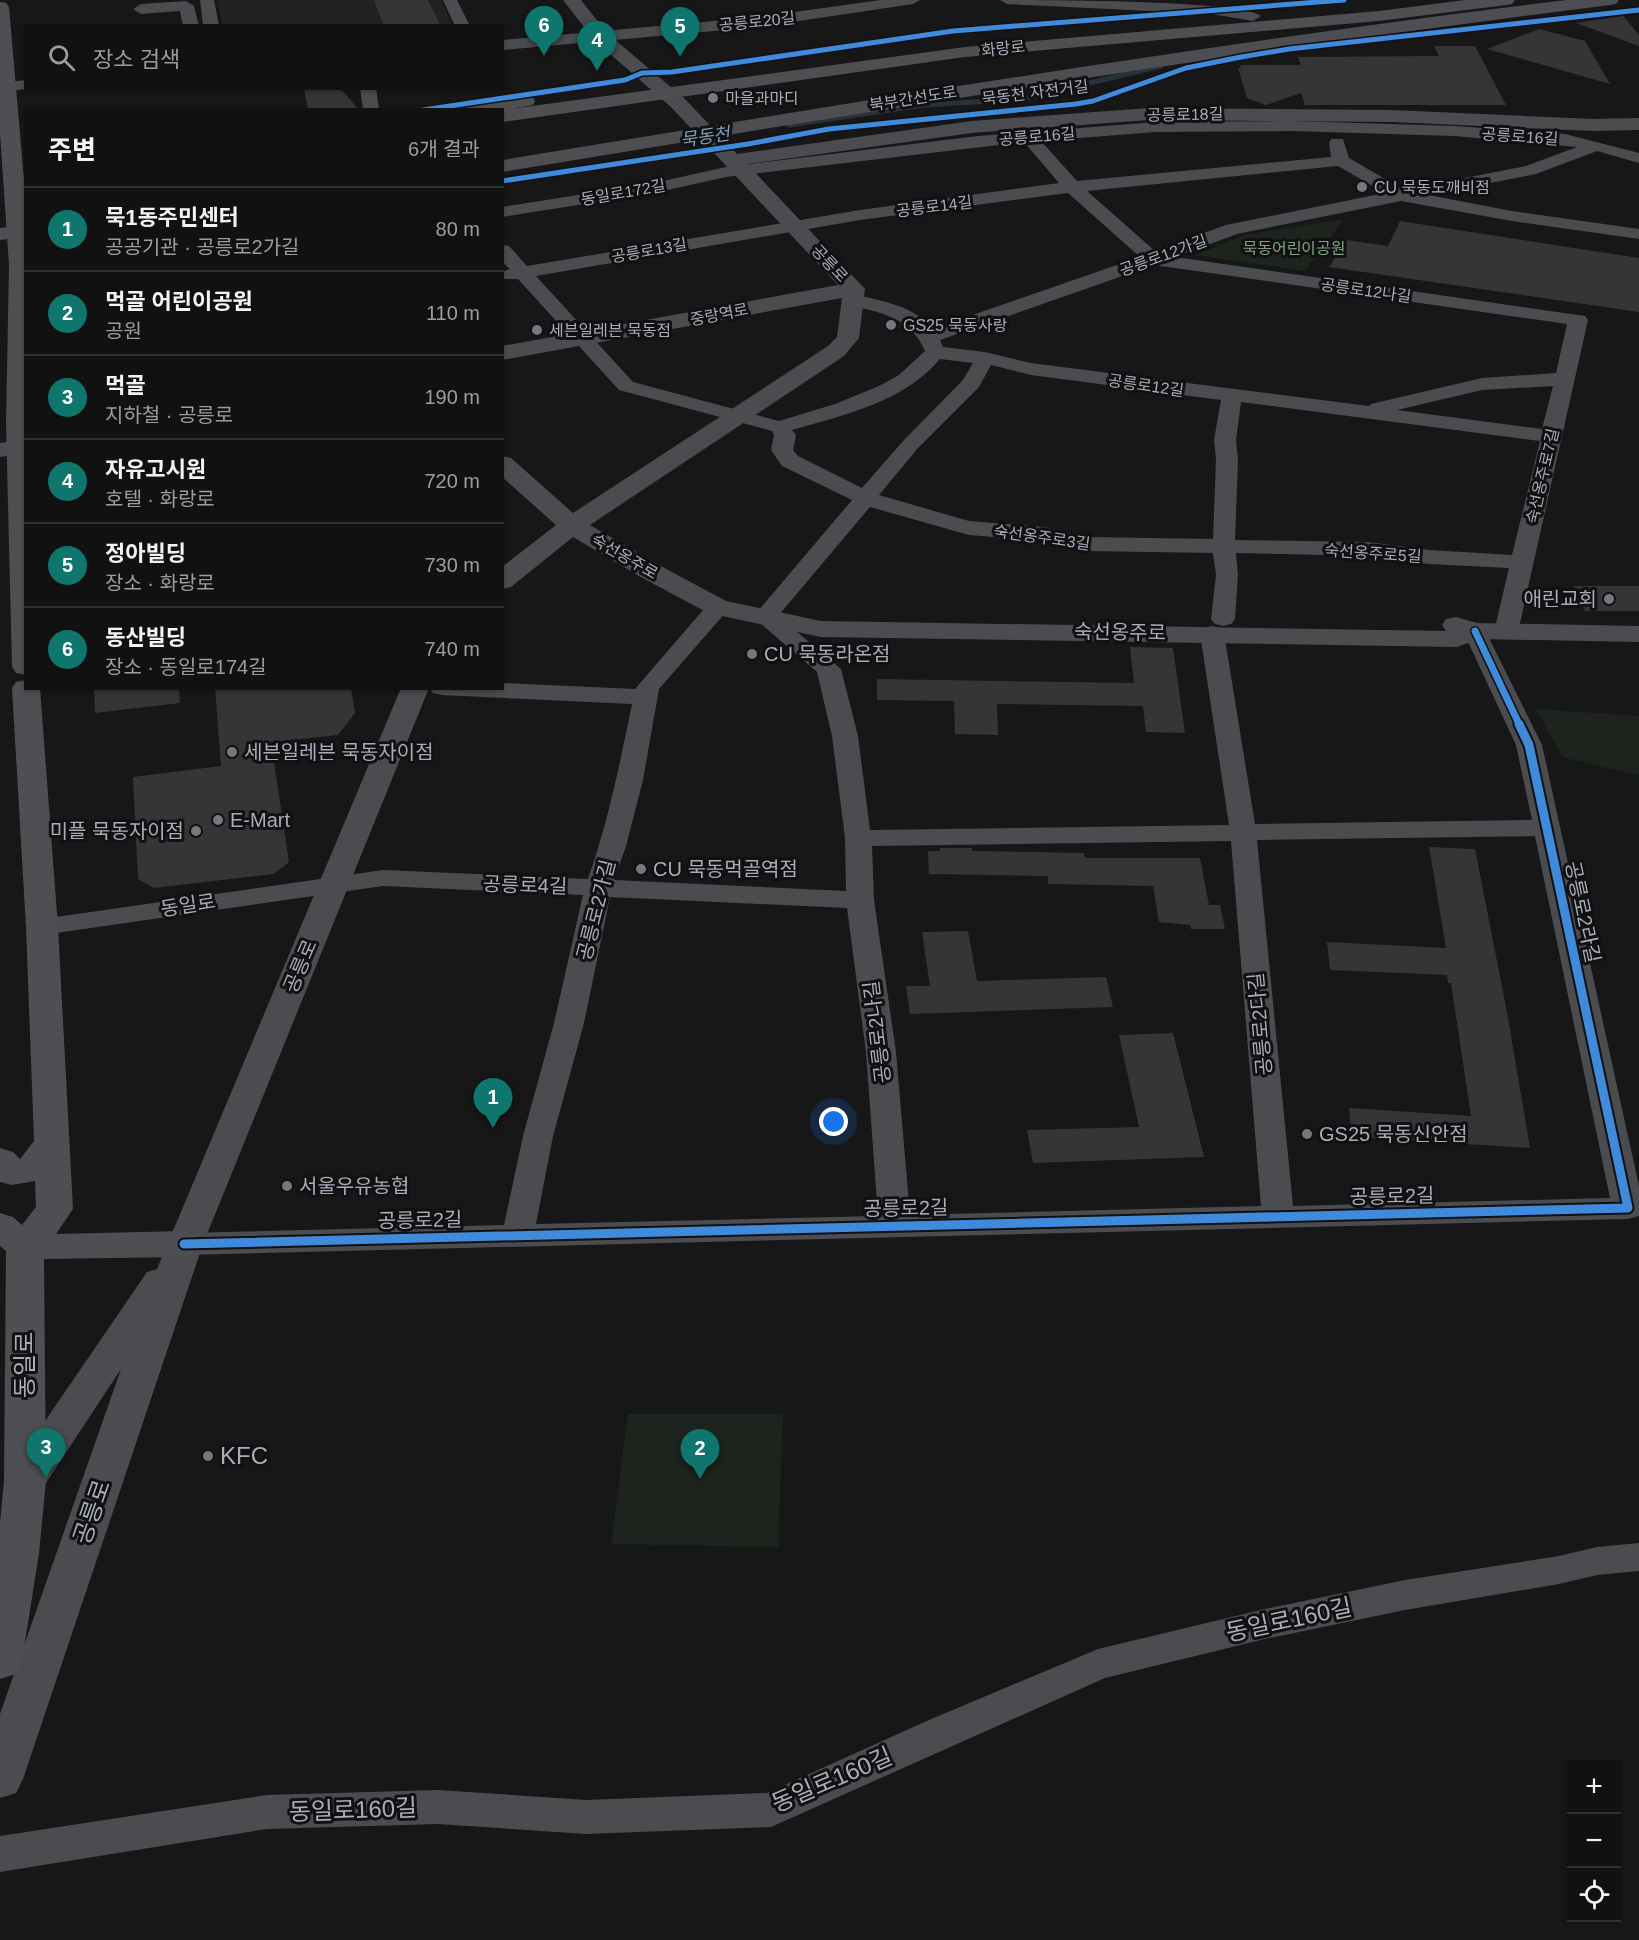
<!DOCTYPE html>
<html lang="ko">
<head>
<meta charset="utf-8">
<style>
  :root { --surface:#111; --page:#1e1f1f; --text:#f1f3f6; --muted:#9c9d9f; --line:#303131; --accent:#0f766e }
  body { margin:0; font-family:Arial,"Noto Sans KR",sans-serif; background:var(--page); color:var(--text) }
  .controls { position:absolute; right:18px; bottom:18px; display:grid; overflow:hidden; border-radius:0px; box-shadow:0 2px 4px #0004 }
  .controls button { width:54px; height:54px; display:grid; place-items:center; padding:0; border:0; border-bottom:2px solid var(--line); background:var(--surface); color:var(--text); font:30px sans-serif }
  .you { position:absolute; left:834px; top:1122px; width:21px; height:21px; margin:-15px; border:4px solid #fff; border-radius:50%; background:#1a73e8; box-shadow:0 0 0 9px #1a73e833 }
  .badge { display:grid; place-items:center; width:39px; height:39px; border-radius:50%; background:var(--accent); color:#fff; font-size:20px; font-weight:700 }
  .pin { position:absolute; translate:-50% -50px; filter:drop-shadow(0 2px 3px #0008) }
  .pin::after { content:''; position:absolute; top:32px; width:21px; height:18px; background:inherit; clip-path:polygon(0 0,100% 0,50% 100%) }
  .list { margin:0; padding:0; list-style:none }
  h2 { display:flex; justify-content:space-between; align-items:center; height:78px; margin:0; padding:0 24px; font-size:26px }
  h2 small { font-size:20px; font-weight:400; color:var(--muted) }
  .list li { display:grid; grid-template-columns:39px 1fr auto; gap:18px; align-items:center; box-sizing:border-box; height:84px; padding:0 24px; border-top:2px solid var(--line) }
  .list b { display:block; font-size:22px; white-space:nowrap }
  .list p { margin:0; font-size:20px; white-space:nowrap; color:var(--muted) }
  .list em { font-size:20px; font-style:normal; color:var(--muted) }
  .icon { flex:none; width:33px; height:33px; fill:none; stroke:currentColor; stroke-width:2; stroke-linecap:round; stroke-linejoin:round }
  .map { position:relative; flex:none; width:1639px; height:1940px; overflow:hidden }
  .search { position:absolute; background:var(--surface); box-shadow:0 2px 4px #0004; left:24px; top:24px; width:480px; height:66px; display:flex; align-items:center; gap:15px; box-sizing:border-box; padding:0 21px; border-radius:0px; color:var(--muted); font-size:22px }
  .panel { position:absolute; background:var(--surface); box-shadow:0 2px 4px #0004; left:24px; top:108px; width:480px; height:582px; border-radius:0px }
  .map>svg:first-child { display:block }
</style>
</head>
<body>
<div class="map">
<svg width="1639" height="1940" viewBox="0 0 1639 1940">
  <rect width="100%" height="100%" fill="#171717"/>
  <!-- built -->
  <path fill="#212123" d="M217 0H441L452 25H223Z"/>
  <!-- green -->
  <path fill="#1d241e" d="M1344 219 1305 271 1196 255 1244 235Z
    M1536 709 1639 716V776L1562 757Z
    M628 1414H783L778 1547 611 1544Z"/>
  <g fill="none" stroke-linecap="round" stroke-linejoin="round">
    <!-- stream -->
    <path stroke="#2a3239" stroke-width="5" d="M789 125 924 105 1022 99 1161 66"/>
  </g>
  <!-- building -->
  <path fill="#353536" d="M374 0H428L441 26H384Z
    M1623 16 1639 35V46L1576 23Z
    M1539 29 1585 41 1610 84 1487 49Z
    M1434 46H1475L1506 105H1305L1301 93 1266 105 1247 98 1238 68H1241L1240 65H1301L1298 57 1439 56Z
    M304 88H340L359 110H308Z
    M1400 221 1639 258V312L1329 267 1347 240 1388 246Z
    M1574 586H1639V611H1585Z
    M1130 647 1173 648 1185 733 1146 732 1143 706 997 704 998 735 955 734 954 701 877 700V679L1134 683Z
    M94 688H179L180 703 95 713Z
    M215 688H351L355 713 338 735 271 742 289 862 274 874 154 888 138 879 133 777 221 766Z
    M1429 847 1475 849 1507 1012 1530 1148 1352 1137 1349 1108 1471 1116 1451 983H1448L1447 975 1330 970 1327 942 1446 948Z
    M940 848H972V851L1084 853 1085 858H1200L1209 905H1220L1225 929H1191L1190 925 1159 922 1153 886 1048 884V876L929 874 928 851H940Z
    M968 931 977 981 1106 977 1113 1007 910 1014 906 986H930L922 932Z
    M1173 1033 1204 1157 1033 1163 1027 1130 1139 1127 1119 1035Z"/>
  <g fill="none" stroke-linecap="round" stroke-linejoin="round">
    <!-- minor -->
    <path fill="#4b4c50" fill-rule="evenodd" d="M200 0H214L219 26H203Z
      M443 0H457L470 26H455Z
      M881 0H920L913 4 759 27 502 50V40L759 17Z
      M1000 0C1036 0 1243 0 1261 16L1253 21 1212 14 1007 4Z
      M186 1 194 6 199 26H183L180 11 141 14 133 9 141 4Z
      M26 80V88H31L0 93V83Z
      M360 88H376L379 110H363Z
      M1292 121 1455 126 1565 134 1639 153V163L1597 151 1536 174 1428 195 1512 211 1639 229V239L1512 221 1401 201 1237 234 1175 257 1585 316 1588 320 1518 632 1514 637 1506 639 1498 637 1494 632 1509 568 1429 564 1368 556 1236 553 1238 575 1235 619 1231 624 1223 626 1215 624 1211 619 1216 575 1213 553 1087 551 1043 541 969 535 870 507 778 616 841 669 858 736 870 830 1229 825 1200 633 1204 628 1212 626 1220 628 1224 633 1255 824 1532 820 1516 745 1463 631 1467 626 1475 624 1483 626 1542 745 1639 1186V1216L1628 1219 184 1255 173 1252 168 1244 173 1236 184 1233 504 1225 523 1136 554 1023 583 895 383 886 42 935 32 933 28 927 32 921 42 919 383 870 588 879C608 822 620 763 632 704L442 695 433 693 430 688H502V683L635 689 710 602 718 600 726 602 730 607 726 612 659 689 643 780 626 846 614 880 846 891 845 838 832 736 817 672 753 617 852 500 782 466 771 450 774 435 772 431 619 390 518 279H503L502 272 510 269 502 262V245L509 246 527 266 860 210 1059 183 1024 142 726 177 654 193 502 217V207L654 183 726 167 978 136 1156 122ZM1292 131 1455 136 1577 147 1526 166 1404 190 1349 158 1343 139H1331L1329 143 1331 157 1077 181 1041 141 1156 132ZM1338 166 1385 193 1226 225 1155 251 1087 191ZM1068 193 1140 257 932 329C915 305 880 301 853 294L846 296 843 300 846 304C880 313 910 316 925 351L899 375 879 386 835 404 779 421 633 382 536 276 860 220ZM1154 265 1567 324 1556 373 1482 378 1371 404 1369 406 1031 363 985 352 943 347 940 340ZM940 359 973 363 963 380 904 440 862 488 798 456 793 450 796 435 792 430C844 415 904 402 940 359ZM991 365 1031 375 1221 400 1214 440 1216 460 1213 539 1087 537 1043 527 969 521 879 495 918 448 979 387ZM1553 386 1542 429 1397 410 1482 390ZM1241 402 1540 441 1512 555 1429 550 1368 542 1235 540 1238 460 1236 440ZM1535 836 1610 1198 1293 1206 1257 840ZM1231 841 1261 1206 910 1215 896 1052 874 900 872 846ZM610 897 847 908 866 1052 878 1216 536 1224 553 1136 584 1023Z
      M1639 1543V1571L1597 1575 1559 1584 1405 1610 1265 1639 1105 1678 771 1827 586 1834 438 1824 267 1829 0 1872V1836L267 1795 438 1790 586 1800 767 1793 929 1720 1098 1649 1265 1609 1405 1580 1559 1556 1597 1547Z"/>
    <!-- tertiary -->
    <path fill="#4b4c50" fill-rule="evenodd" d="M563 0H581L607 33 685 99 737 154 972 121 1149 108 1392 110 1594 119 1639 118V130L1594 131 1392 122 1149 120 972 133 747 164 865 289 859 338 844 356 590 525 657 564 726 601 821 621 1446 631 1442 625 1446 619 1456 617 1477 623 1639 626V642L1479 639 1457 647 821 637 708 613 639 576 573 537 511 587 502 589V567L556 525 502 477V456L511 458 573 513 828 346 837 337 842 298 502 360V346L838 285 671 107 595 41Z
      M26 439V453L0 457V443Z
      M401 688H429L203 1244 23 1779 16 1793 0 1798V1714L121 1369 40 1492 25 1497 10 1492 4 1481 147 1272 157 1269Z"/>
    <!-- primary -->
    <path fill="#4d4f52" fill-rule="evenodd" d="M1465 0H1515L1512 4 1506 5 1379 21 965 57 502 122V110H458L460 106 467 104 526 95 533 97 535 101 533 105 510 109 965 47 1379 11Z
      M0 2 6 3 9 7 26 203V675L16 673 12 667 6 423 9 265 0 133Z
      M26 680V688H40L58 927 73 1209 56 1234 184 1231 197 1235 203 1244 197 1253 184 1257 44 1259 46 1481 39 1553 22 1661 16 1674 0 1679V1523L4 1481 6 1251 0 1246V1213L13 1217 22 1225 36 1207 35 1181 12 1185 0 1182V1148L13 1152 20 1159 34 1141 26 927 12 688 16 682Z"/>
    <!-- trunk -->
    <path fill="#4e4e52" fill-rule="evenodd" d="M1567 0H1619L1616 4 1610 5C1239 51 871 111 502 172V160C857 102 1211 43 1567 0Z
      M26 225V237L0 240V228Z"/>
    <!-- cycleway-far2 casing -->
    <g stroke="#111113" stroke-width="8">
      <path id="cycleway-far2" d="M423 110 625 80 642 73 672 72 953 31 1344 0
        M502 181 748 144 829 129 1076 104 1093 101 1186 68 1241 57 1289 49 1639 10"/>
    </g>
    <!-- cycleway-far1 casing -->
    <g stroke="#111113" stroke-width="10">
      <path id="cycleway-far1" d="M1475 631 1520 726"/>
    </g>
    <!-- cycleway casing -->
    <g stroke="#111113" stroke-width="13">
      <path id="cycleway" d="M184 1244 1628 1208 1529 745 1519 724"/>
    </g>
    <!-- cycleway-far2 -->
    <use href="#cycleway-far2" stroke="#408adc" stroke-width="5"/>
    <!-- cycleway-far1 -->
    <use href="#cycleway-far1" stroke="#408adc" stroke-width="7"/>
    <!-- cycleway -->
    <use href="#cycleway" stroke="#408adc" stroke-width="9"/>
  </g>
  <!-- markers -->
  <g fill="#757880" stroke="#111113" stroke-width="2">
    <circle cx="713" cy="98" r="6"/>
    <circle cx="1362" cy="187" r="6"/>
    <circle cx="891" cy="325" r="6"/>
    <circle cx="537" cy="330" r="6"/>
    <circle cx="1609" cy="599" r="6"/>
    <circle cx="752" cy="654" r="6"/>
    <circle cx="232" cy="752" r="6"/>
    <circle cx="218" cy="820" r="6"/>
    <circle cx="196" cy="831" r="6"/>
    <circle cx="641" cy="869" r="6"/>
    <circle cx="1307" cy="1134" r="6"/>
    <circle cx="287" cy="1186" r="6"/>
    <circle cx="208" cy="1456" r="6"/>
  </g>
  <g text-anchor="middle" stroke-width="6" stroke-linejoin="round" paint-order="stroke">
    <!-- far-street labels -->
    <g font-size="16" fill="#a8adb8" stroke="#111113">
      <text transform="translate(757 21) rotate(-6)" y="6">공릉로20길</text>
      <text transform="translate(1003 48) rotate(-6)" y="6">화랑로</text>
      <text transform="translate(1035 92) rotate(-7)" y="6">묵동천 자전거길</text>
      <text transform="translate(913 98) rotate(-9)" y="6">북부간선도로</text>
      <text transform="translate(1185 114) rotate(-1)" y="6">공릉로18길</text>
      <text transform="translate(1037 136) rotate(-5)" y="6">공릉로16길</text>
      <text transform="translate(1520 136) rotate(4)" y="6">공릉로16길</text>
      <text transform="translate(623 192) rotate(-10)" y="6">동일로172길</text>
      <text transform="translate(934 206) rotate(-7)" y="6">공릉로14길</text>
      <text transform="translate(649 250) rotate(-10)" y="6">공릉로13길</text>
      <text transform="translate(1163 255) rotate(-20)" y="6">공릉로12가길</text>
      <text transform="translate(830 263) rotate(47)" y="6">공릉로</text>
      <text transform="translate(1366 290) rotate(8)" y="6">공릉로12나길</text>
      <text transform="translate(719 314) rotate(-11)" y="6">중랑역로</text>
      <text transform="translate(1146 385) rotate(8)" y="6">공릉로12길</text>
      <text transform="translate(1542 476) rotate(-77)" y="6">숙선옹주로7길</text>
      <text transform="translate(1042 537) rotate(8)" y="6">숙선옹주로3길</text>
      <text transform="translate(1373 553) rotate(4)" y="6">숙선옹주로5길</text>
      <text transform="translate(625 556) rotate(30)" y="6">숙선옹주로</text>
    </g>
    <!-- far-poi labels -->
    <g font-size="16" fill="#a8adb8" stroke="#111113" text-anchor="start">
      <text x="725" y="104">마을과마디</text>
      <text x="1374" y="193">CU 묵동도깨비점</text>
      <text x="903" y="331">GS25 묵동사랑</text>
      <text x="549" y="336">세븐일레븐 묵동점</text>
    </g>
    <!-- far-park labels -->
    <g font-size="16" fill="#7fa381" stroke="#111113">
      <text x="1294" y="254">묵동어린이공원</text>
    </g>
    <!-- far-water labels -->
    <g font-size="18" font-style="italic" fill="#7f9bb3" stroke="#111113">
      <text transform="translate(705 137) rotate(-8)" y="6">묵동천</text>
    </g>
    <!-- poi labels -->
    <g font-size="20" fill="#a8adb8" stroke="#111113" text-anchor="start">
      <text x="1597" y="606" text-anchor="end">애린교회</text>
      <text x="764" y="661">CU 묵동라온점</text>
      <text x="244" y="759">세븐일레븐 묵동자이점</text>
      <text x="230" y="827">E-Mart</text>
      <text x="184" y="838" text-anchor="end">미플 묵동자이점</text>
      <text x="653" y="876">CU 묵동먹골역점</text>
      <text x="1319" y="1141">GS25 묵동신안점</text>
      <text x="299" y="1193">서울우유농협</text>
    </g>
    <!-- street labels -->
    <g font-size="20" fill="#a8adb8" stroke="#111113">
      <text transform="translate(1120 632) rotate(1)" y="7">숙선옹주로</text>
      <text transform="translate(525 885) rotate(2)" y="7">공릉로4길</text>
      <text transform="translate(188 905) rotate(-9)" y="7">동일로</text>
      <text transform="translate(596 910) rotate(-76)" y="7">공릉로2가길</text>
      <text transform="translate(1583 912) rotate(78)" y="7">공릉로2라길</text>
      <text transform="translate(300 966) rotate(-67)" y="7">공릉로</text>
      <text transform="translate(1260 1024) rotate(-95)" y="7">공릉로2다길</text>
      <text transform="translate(877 1032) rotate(-97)" y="7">공릉로2나길</text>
      <text transform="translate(1392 1196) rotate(-1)" y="7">공릉로2길</text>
      <text transform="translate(906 1208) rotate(-1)" y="7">공릉로2길</text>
      <text transform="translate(420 1220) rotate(-1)" y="7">공릉로2길</text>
    </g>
    <!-- near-street labels -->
    <g font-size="24" fill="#a8adb8" stroke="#111113">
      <text transform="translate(25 1365) rotate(-90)" y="8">동일로</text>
      <text transform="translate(92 1512) rotate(-71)" y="8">공릉로</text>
      <text transform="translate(1289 1620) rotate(-12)" y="8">동일로160길</text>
      <text transform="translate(832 1780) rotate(-23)" y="8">동일로160길</text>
      <text transform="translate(353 1810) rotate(-2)" y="8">동일로160길</text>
    </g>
    <!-- near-poi labels -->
    <g font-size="24" fill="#a8adb8" stroke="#111113" text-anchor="start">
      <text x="220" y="1464">KFC</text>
    </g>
  </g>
</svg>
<div class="controls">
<button>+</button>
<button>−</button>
<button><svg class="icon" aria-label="locate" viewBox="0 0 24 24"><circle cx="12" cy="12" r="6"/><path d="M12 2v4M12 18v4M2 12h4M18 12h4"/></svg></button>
</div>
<div class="you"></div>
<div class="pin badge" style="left:493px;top:1128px">1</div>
<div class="pin badge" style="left:700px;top:1479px">2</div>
<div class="pin badge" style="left:46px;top:1478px">3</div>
<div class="pin badge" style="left:597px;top:71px">4</div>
<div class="pin badge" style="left:680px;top:57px">5</div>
<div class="pin badge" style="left:544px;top:56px">6</div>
<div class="search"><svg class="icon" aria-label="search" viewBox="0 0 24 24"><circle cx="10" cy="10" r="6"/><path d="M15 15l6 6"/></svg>장소 검색</div>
<section class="panel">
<h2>주변<small>6개 결과</small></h2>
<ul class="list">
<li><span class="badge">1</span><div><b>묵1동주민센터</b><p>공공기관 · 공릉로2가길</p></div><em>80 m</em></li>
<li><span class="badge">2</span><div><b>먹골 어린이공원</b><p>공원</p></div><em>110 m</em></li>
<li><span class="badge">3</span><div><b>먹골</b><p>지하철 · 공릉로</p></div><em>190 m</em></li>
<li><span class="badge">4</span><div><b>자유고시원</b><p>호텔 · 화랑로</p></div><em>720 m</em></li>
<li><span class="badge">5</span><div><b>정아빌딩</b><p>장소 · 화랑로</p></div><em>730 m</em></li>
<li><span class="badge">6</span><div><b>동산빌딩</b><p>장소 · 동일로174길</p></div><em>740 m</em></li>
</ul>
</section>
</div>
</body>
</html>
